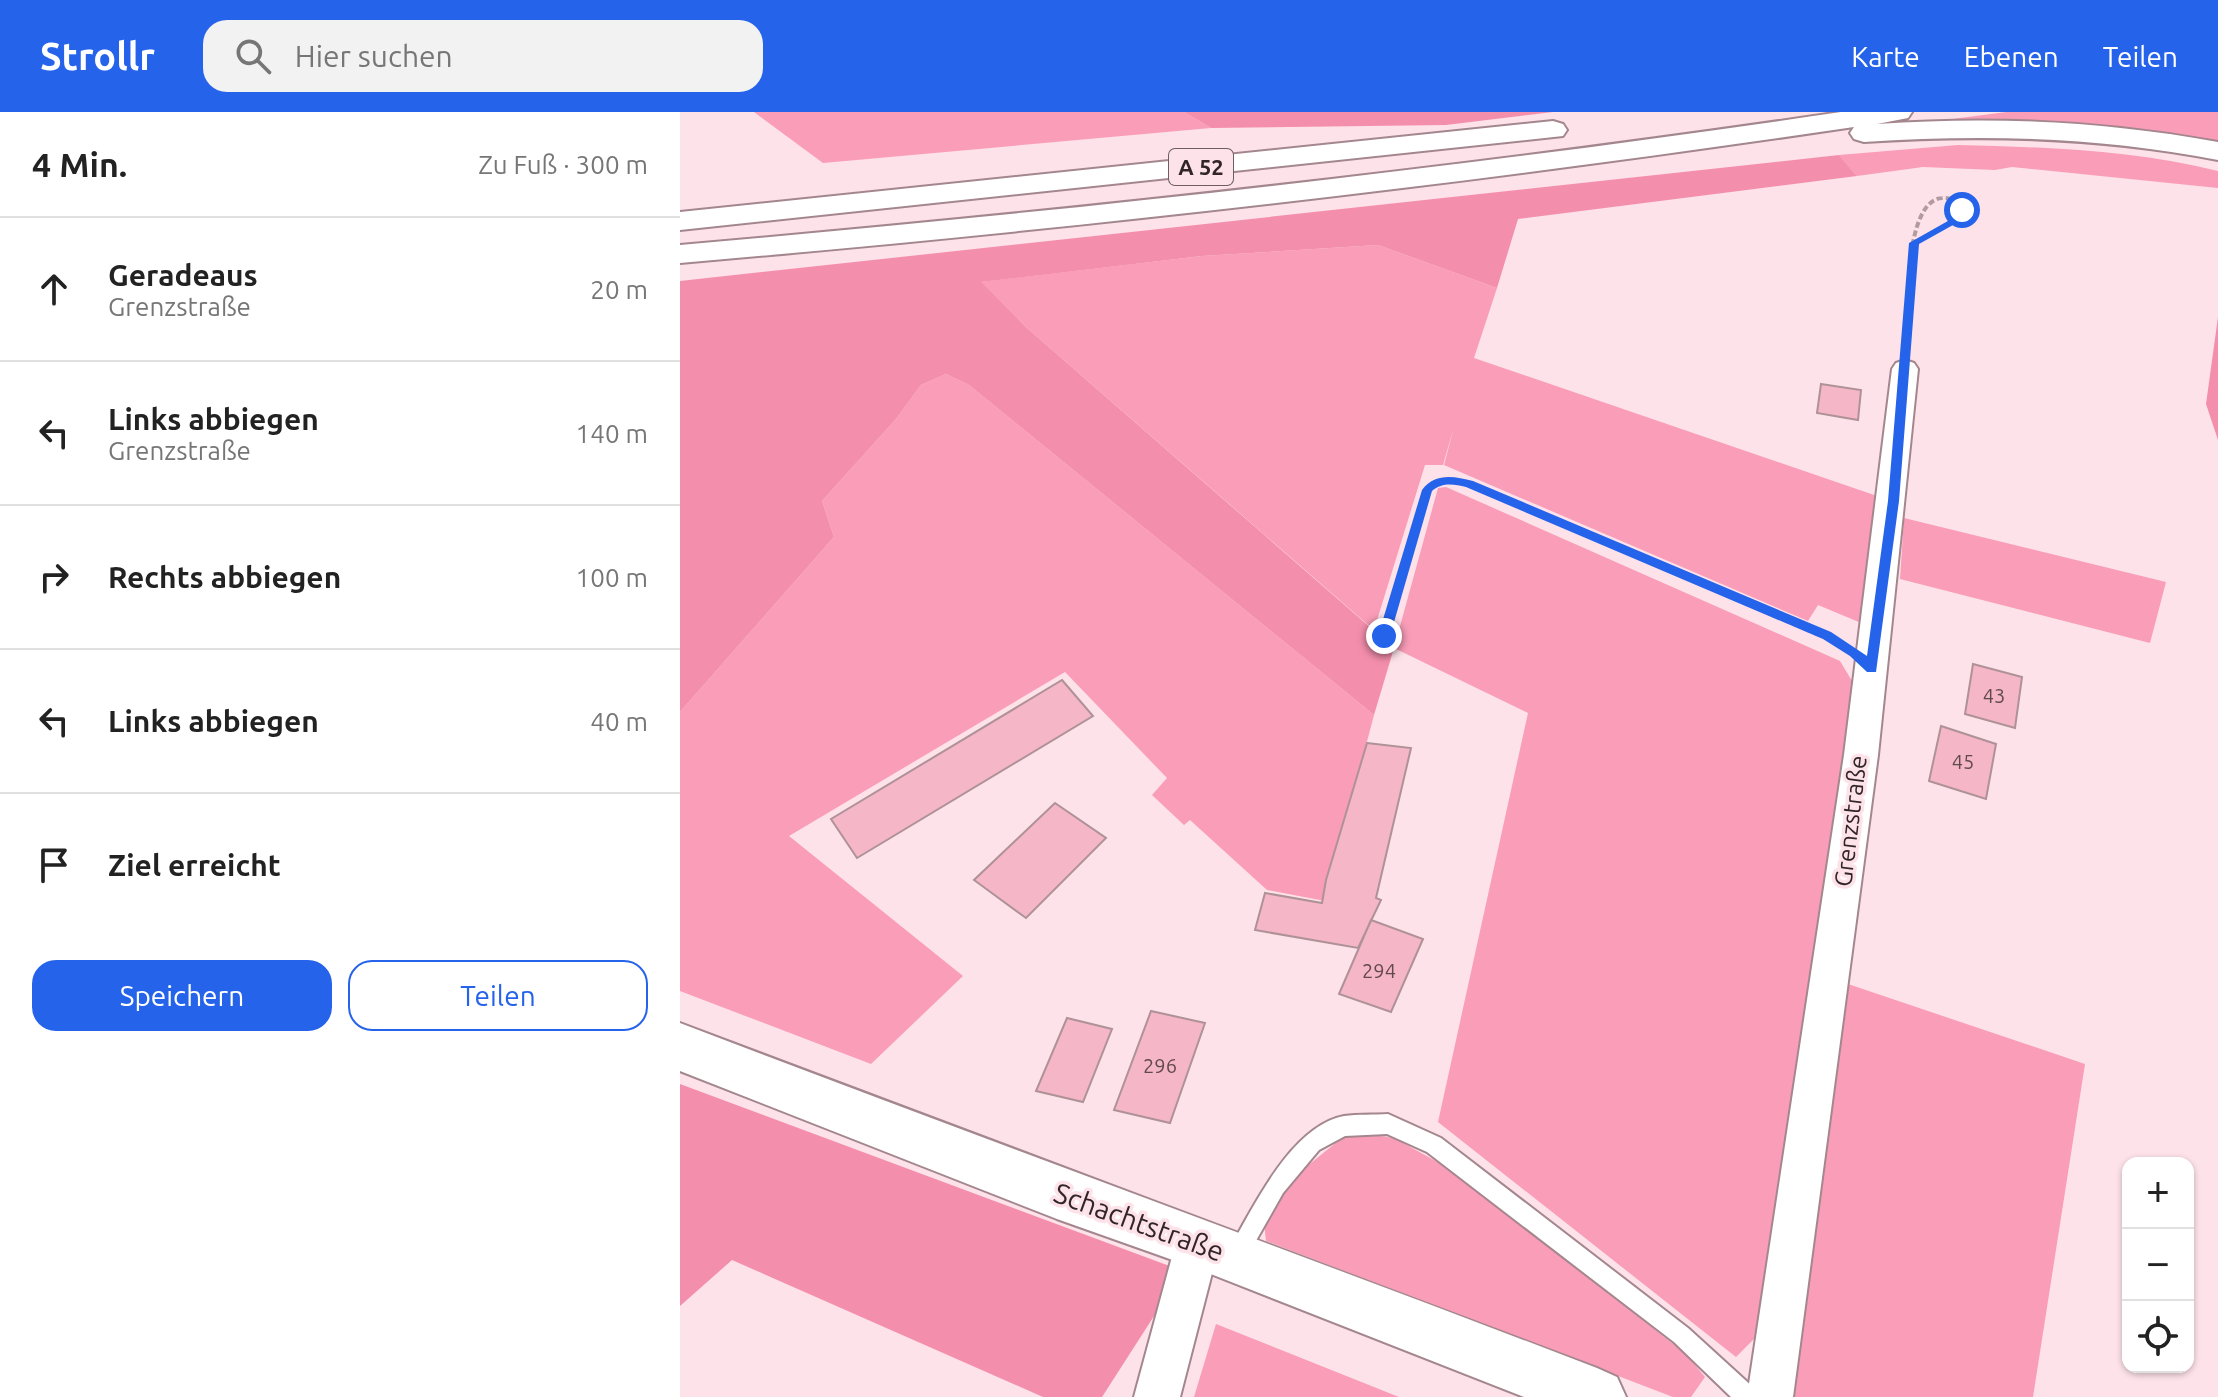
<!DOCTYPE html>
<html lang="de">
<head>
<meta charset="utf-8">
<style>
  :root { --surface:#fff; --page:#f2f2f2; --text:#222; --muted:#767676; --line:#e0e0e0; --accent:#2563eb }
  body { margin:0; font-family:Ubuntu,sans-serif; background:var(--page); color:var(--text) }
  .controls { position:absolute; right:24px; bottom:24px; display:grid; overflow:hidden; border-radius:16px; box-shadow:0 2px 6px #0004 }
  .controls button { width:72px; height:72px; display:grid; place-items:center; padding:0; border:0; border-bottom:2px solid var(--line); background:var(--surface); color:var(--text); font:40px sans-serif }
  .stop { position:absolute; width:24px; height:24px; margin:-18px; border:6px solid #2563eb; border-radius:50%; background:#fff }
  .stop.end { background:#2563eb; border-color:#fff; box-shadow:0 2px 8px #0008 }
  .list { margin:0; padding:0; list-style:none }
  h2 { display:flex; justify-content:space-between; align-items:center; height:104px; margin:0; padding:0 32px; font-size:34px }
  h2 small { font-size:26px; font-weight:400; color:var(--muted) }
  .list li { display:grid; grid-template-columns:52px 1fr auto; gap:24px; align-items:center; box-sizing:border-box; height:144px; padding:0 32px; border-top:2px solid var(--line) }
  .list b { display:block; font-size:30px; white-space:nowrap }
  .list p { margin:0; font-size:26px; white-space:nowrap; color:var(--muted) }
  .list em { font-size:26px; font-style:normal; color:var(--muted) }
  .actions { display:flex; gap:16px; padding:24px 32px }
  .actions a { flex:1; padding:18px 0; border:2px solid var(--accent); border-radius:24px; text-align:center; font-size:28px; color:var(--accent) }
  .actions .main { background:var(--accent); color:#fff }
  .icon { flex:none; width:44px; height:44px; fill:none; stroke:currentColor; stroke-width:2; stroke-linecap:round; stroke-linejoin:round }
  .map { position:relative; flex:none; width:1538px; height:1285px; overflow:hidden }
  header { display:flex; align-items:center; gap:48px; box-sizing:border-box; height:112px; padding:0 40px; background:var(--accent); color:#fff }
  header strong { font-size:38px }
  nav { display:flex; gap:44px; margin-inline-start:auto; font-size:28px }
  .search { width:560px; height:72px; background:var(--page); display:flex; align-items:center; gap:20px; box-sizing:border-box; padding:0 28px; border-radius:24px; color:var(--muted); font-size:30px }
  main { display:flex }
  aside { flex:1; background:var(--surface) }
  .map>svg:first-child { display:block }
</style>
</head>
<body>
<header>
<strong>Strollr</strong>
<div class="search"><svg class="icon" aria-label="search" viewBox="0 0 24 24"><circle cx="10" cy="10" r="6"/><path d="M15 15l6 6"/></svg>Hier suchen</div>
<nav><a>Karte</a><a>Ebenen</a><a>Teilen</a></nav>
</header>
<main>
<aside>
<h2>4 Min.<small>Zu Fuß · 300 m</small></h2>
<ul class="list">
<li><svg class="icon" aria-label="ahead" viewBox="0 0 24 24"><path d="M12 20V5M6 11l6-6 6 6"/></svg><div><b>Geradeaus</b><p>Grenzstraße</p></div><em>20 m</em></li>
<li><svg class="icon" aria-label="left" viewBox="0 0 24 24"><path d="M17 20v-9H6M10 6l-5 5 5 5"/></svg><div><b>Links abbiegen</b><p>Grenzstraße</p></div><em>140 m</em></li>
<li><svg class="icon" aria-label="right" viewBox="0 0 24 24"><path d="M7 20v-9h11M14 6l5 5-5 5"/></svg><div><b>Rechts abbiegen</b></div><em>100 m</em></li>
<li><svg class="icon" aria-label="left" viewBox="0 0 24 24"><path d="M17 20v-9H6M10 6l-5 5 5 5"/></svg><div><b>Links abbiegen</b></div><em>40 m</em></li>
<li><svg class="icon" aria-label="arrive" viewBox="0 0 24 24"><path d="M6 21V4h12l-3 4 3 4H6"/></svg><div><b>Ziel erreicht</b></div></li>
</ul>
<div class="actions"><a class="main">Speichern</a><a>Teilen</a></div>
</aside>
<div class="map">
<svg width="1538" height="1285" viewBox="0 0 1538 1285">
  <rect width="100%" height="100%" fill="#fde2e9"/>
  <!-- green -->
  <path fill="#fa9db8" d="M74 0H504L531 16 143 51Z
    M1326 0H1538V33L1269 11 1265 8Z
    M1278 33C1365 35 1453 38 1538 59V76L1332 55 1315 58 1243 55 1177 64 1159 43Z
    M698 133 817 176 794 246 1197 384 1186 513 1138 493 1128 509 764 353 774 315 763 353H745L694 518 347 216 300 170 522 144Z
    M266 262 289 273 694 603 645 789 587 778 510 708 504 713 472 683 487 666 385 560 109 724 283 864 191 952 0 879V600L154 425 142 389 216 307 241 273Z
    M766 375 1160 549 1172 569 1129 940 1088 1213 1056 1245 758 1010 848 601 714 536 758 376Z
    M1224 406 1486 470 1470 531 1220 467Z
    M1168 872 1405 952 1353 1285H1114Z
    M682 1021 714 1026 774 1059 1006 1242 1025 1265 1011 1285H993L586 1129 584 1110 596 1089 626 1055 663 1025Z
    M536 1212 719 1285H514Z"/>
  <!-- forest -->
  <path fill="#f48ead" d="M504 0H873L766 13 531 16Z
    M1159 43 1177 64 838 107 817 176 698 133 522 144 301 170 347 216 714 536 694 603 289 273 266 262 241 273 216 307 142 389 154 425 0 600V169Z
    M1538 205V328L1526 292Z
    M0 972 503 1159 422 1285H363L52 1148 0 1194Z"/>
  <!-- building -->
  <path fill="#f5b6c7" stroke="#af9198" stroke-width="2" d="M1141 272 1181 278 1178 308 1137 301Z
    M1293 552 1342 565 1335 616 1285 602Z
    M382 568 413 604 177 746 151 707Z
    M1261 614 1316 632 1306 687 1249 669Z
    M687 631 731 636 696 786 701 788 678 836 575 818 585 781 642 791 646 768Z
    M375 691 426 726 346 806 294 768Z
    M691 808 743 827 711 900 659 882Z
    M471 899 525 911 490 1011 434 998Z
    M387 906 432 917 403 990 356 979Z"/>
  <g fill="none" stroke-linecap="round" stroke-linejoin="round">
    <!-- service casing -->
    <g stroke="#a4878e" stroke-width="4">
      <path id="service" d="M708 1002 761 1026 1008 1216 1075 1277 1078 1285H1051L994 1230 747 1040 707 1022 665 1024 639 1038 603 1081 565 1148 558 1151 551 1148 548 1141 551 1134C575 1092 612 1014 664 1004 678 1002 694 1003 708 1002Z"/>
    </g>
    <!-- minor casing -->
    <g stroke="#a4878e" stroke-width="4">
      <path id="minor" d="M1225 248 1234 251 1238 257 1198 643 1113 1285H1067L1164 643 1212 257 1216 251Z
        M518 1108 533 1115 540 1130 500 1285H454L496 1130 503 1115Z"/>
    </g>
    <!-- tertiary casing -->
    <g stroke="#a4878e" stroke-width="4">
      <path id="tertiary" d="M0 911C305 1028 612 1139 917 1256L937 1265 946 1285H844L518 1157 377 1107 0 959Z"/>
    </g>
    <!-- motorway casing -->
    <g stroke="#a4878e" stroke-width="4">
      <path id="motorway" d="M1161 0H1232L1228 6 1197 12C1312 4 1425 9 1538 30V48C1420 25 1304 22 1184 30L1174 27 1170 21 1174 15C784 73 393 117 0 151V133C388 99 775 57 1161 0Z
        M873 9 883 12 887 18 883 24 0 118V100Z"/>
    </g>
    <!-- path-far1 -->
    <path stroke="#b19ba1" stroke-width="4" stroke-dasharray="6 3" stroke-linecap="butt" d="M1227 232C1228 202 1223 89 1262 86 1272 85 1277 90 1282 98L1278 106 1234 131"/>
    <!-- path -->
    <path stroke="#b19ba1" stroke-width="5" stroke-dasharray="7 4" stroke-linecap="butt" d="M704 524 747 378C760 367 773 368 789 372L1159 531"/>
    <!-- service -->
    <use href="#service" fill="#fff" fill-rule="evenodd"/>
    <!-- minor -->
    <use href="#minor" fill="#fff" fill-rule="evenodd"/>
    <!-- tertiary -->
    <use href="#tertiary" fill="#fff" fill-rule="evenodd"/>
    <!-- motorway -->
    <use href="#motorway" fill="#fff" fill-rule="evenodd"/>
  </g>
  <!-- route -->
  <path fill="#2563eb" d="M1282 95 1287 98 1282 108 1239 132 1219 389 1196 560H1187L1170 544 1143 527 786 375C774 372 762 370 752 379L710 524 708 527H700L698 524 742 378C755 361 773 364 793 369L1151 520 1187 544 1208 389 1229 131 1275 105Z"/>
  <g text-anchor="middle" stroke-width="7" stroke-linejoin="round" paint-order="stroke">
    <!-- number labels -->
    <g font-size="20" fill="#624950">
      <text x="1314" y="591">43</text>
      <text x="1283" y="657">45</text>
      <text x="699" y="866">294</text>
      <text x="480" y="961">296</text>
    </g>
    <!-- shield labels -->
    <rect fill="#fde2e9" stroke="#6e5e62" stroke-width="2" x="489" y="37" width="64" height="36" rx="6"/>
    <g font-size="22" font-weight="bold" fill="#312528">
      <text x="521" y="63">A 52</text>
    </g>
    <!-- street labels -->
    <g font-size="24" fill="#312528" stroke="#fde2e9">
      <text transform="translate(1171 709) rotate(-83)" y="8">Grenzstraße</text>
    </g>
    <!-- near-street labels -->
    <g font-size="28" fill="#312528" stroke="#fde2e9">
      <text transform="translate(459 1110) rotate(20)" y="10">Schachtstraße</text>
    </g>
  </g>
</svg>
<div class="controls">
<button>+</button>
<button>−</button>
<button><svg class="icon" aria-label="locate" viewBox="0 0 24 24"><circle cx="12" cy="12" r="6"/><path d="M12 2v4M12 18v4M2 12h4M18 12h4"/></svg></button>
</div>
<div class="stop" style="left:1282px;top:98px"></div>
<div class="stop end" style="left:704px;top:524px"></div>
</div>
</main>
</body>
</html>
